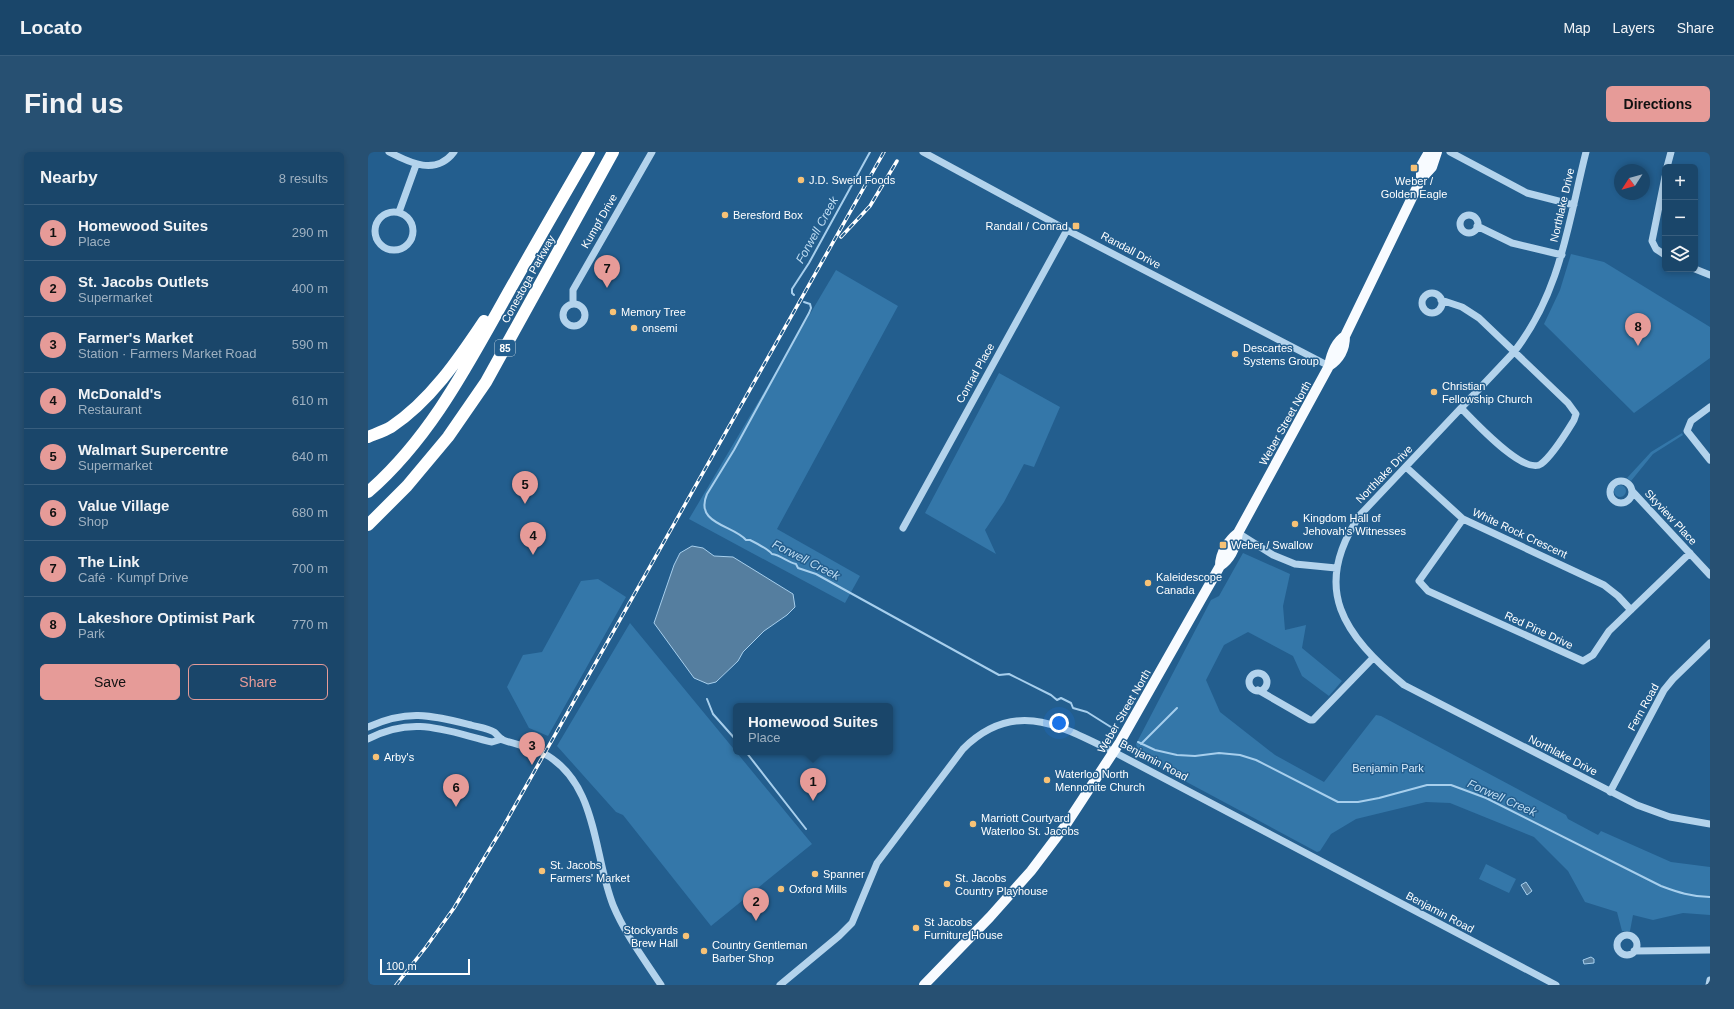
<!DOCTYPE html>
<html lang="en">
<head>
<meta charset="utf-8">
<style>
  :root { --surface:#1a466a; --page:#275072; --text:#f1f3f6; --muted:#9fb1c1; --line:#385e7e; --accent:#e69b98 }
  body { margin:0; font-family:Arial,sans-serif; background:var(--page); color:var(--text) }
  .controls { position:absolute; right:12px; top:12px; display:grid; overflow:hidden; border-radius:6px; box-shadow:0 2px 6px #0003 }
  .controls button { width:36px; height:36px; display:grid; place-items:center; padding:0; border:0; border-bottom:1px solid var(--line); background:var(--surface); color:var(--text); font:20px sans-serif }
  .compass { position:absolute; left:1246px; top:12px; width:36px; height:36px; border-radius:50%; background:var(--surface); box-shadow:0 2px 6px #0003; rotate:234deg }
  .scale { position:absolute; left:12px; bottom:10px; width:90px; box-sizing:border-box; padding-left:4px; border:2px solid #fff; border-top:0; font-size:11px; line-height:14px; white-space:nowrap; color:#fff; -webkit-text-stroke:3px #235e8e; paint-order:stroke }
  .you { position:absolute; left:691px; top:571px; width:14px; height:14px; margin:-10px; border:3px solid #fff; border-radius:50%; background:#1a73e8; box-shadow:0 0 0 6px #1a73e833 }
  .badge { display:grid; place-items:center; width:26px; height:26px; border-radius:50%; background:var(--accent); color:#111; font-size:13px; font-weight:700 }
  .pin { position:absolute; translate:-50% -33px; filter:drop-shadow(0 1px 2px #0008) }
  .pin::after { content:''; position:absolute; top:21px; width:14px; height:12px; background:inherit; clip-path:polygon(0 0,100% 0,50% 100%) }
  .popup { position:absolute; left:365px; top:551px; width:160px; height:52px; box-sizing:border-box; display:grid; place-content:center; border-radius:6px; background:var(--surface); filter:drop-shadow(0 1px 3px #0005); font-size:13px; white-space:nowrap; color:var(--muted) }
  .popup b { font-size:15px; color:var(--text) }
  .popup::after { content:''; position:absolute; left:50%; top:100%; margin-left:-8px; border:8px solid transparent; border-top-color:var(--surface) }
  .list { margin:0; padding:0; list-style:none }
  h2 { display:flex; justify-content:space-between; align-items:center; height:52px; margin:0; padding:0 16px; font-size:17px }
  h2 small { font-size:13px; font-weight:400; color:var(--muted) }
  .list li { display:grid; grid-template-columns:26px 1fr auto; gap:12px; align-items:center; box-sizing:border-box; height:56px; padding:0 16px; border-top:1px solid var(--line) }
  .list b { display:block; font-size:15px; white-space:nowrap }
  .list p { margin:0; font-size:13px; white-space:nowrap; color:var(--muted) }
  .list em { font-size:13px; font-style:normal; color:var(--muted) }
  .actions { display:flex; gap:8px; padding:12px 16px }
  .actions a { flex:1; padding:9px 0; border:1px solid var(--accent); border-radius:6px; text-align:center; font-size:14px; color:var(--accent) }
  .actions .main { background:var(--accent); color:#111 }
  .icon { flex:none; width:22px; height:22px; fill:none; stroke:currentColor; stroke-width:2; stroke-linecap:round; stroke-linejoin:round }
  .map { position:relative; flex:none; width:1342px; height:833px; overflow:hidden; border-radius:6px }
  header { display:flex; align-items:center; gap:24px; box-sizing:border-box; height:56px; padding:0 20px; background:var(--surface); border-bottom:1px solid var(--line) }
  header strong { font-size:19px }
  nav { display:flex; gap:22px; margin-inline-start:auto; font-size:14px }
  .intro { display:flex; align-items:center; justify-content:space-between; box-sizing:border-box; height:96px; padding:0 24px }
  h1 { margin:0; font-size:28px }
  .button { padding:10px 18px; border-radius:6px; background:var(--accent); color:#111; font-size:14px; font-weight:700 }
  main { display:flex; gap:24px; padding:0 24px }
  aside { flex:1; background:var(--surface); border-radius:6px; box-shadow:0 2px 6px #0003 }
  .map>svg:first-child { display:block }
</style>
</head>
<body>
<header>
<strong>Locato</strong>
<nav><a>Map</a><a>Layers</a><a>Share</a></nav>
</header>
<div class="intro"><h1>Find us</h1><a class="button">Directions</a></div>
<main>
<aside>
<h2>Nearby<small>8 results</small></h2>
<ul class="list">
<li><span class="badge">1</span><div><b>Homewood Suites</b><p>Place</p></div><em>290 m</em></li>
<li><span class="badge">2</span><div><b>St. Jacobs Outlets</b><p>Supermarket</p></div><em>400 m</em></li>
<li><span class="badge">3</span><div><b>Farmer's Market</b><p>Station · Farmers Market Road</p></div><em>590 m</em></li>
<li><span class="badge">4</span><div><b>McDonald's</b><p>Restaurant</p></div><em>610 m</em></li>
<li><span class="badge">5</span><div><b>Walmart Supercentre</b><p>Supermarket</p></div><em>640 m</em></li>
<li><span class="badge">6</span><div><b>Value Village</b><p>Shop</p></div><em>680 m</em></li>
<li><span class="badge">7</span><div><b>The Link</b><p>Café · Kumpf Drive</p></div><em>700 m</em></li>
<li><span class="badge">8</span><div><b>Lakeshore Optimist Park</b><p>Park</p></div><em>770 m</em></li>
</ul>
<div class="actions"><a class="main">Save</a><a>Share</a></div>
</aside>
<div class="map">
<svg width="1342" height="833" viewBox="0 0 1342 833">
  <rect width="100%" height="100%" fill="#235e8e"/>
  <!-- green -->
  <path fill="#3477a9" d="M1203 102 1236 110 1342 175V206L1266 261 1176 172 1192 138Z
    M468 118 530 154 409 377 492 424 477 451 321 367Z
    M631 221 692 255 666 315 656 312 636 350 617 378 628 402 557 361Z
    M1314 281 1315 283 1285 302 1263 329 1259 326 1283 300Z
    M1246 339a6 6 0 1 1 12 0a6 6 0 1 1-12 0Z
    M875 401 922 422 915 454 917 478 938 473 934 496 974 529 961 544 934 524 925 504 880 480 856 493 838 528 852 560 907 603 956 630 1008 563 1013 564 1198 663 1200 667 1230 683 1233 679 1303 710 1342 715V763L1315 761 1285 768 1265 763 1262 779H1254L1249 760 1217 750 1200 719 1166 685 1082 651 1058 650 988 667 963 682 952 699 949 700 772 605 768 592 843 448 851 444Z
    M230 427 258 445 180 584 161 576 139 535 155 503 174 500 213 429Z
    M262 471 444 692 343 774 255 663 248 660 189 594Z
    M1118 712 1148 727 1141 741 1111 727Z"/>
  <!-- water -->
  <path fill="#557e9f" stroke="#a7cfed" d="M324 394 335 396 346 404 365 405 425 442 427 455 419 463 396 479 375 500 370 509 348 530 340 532 326 526 286 471 306 413 312 401Z
    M1158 730 1164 739 1159 743 1153 733Z
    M1223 805 1226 807V811L1216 812 1215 808Z"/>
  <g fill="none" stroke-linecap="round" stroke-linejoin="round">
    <!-- stream -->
    <path stroke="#a7cfed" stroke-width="2" d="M426 143 424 141V137L441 111 502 0
      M436 150 442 152 443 156 441 161 366 298 339 342C326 372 365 373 378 388H382C388 391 401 398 404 402 413 403 419 410 428 412L430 416 448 422 631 523 641 522 683 543 689 548 693 546 703 551 705 556 719 560 746 577
      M339 547 345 562 368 588
      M770 590 787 598 809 603 827 604 851 601 872 603 888 608 970 650H990L1011 646 1059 633H1083L1118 646 1293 734C1309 740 1324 745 1342 745
      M773 592 809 556
      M378 600 438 677"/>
    <!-- minor -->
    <path stroke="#b3d3ec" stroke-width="7" d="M21 0C42 11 68 24 86 0
      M555 0 699 78 961 214
      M1082 0 1159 41 1206 53
      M1218 0C1200 71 1193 140 1146 200L992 363C942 437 976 483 1036 533L1269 653 1302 665 1342 672
      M1299 15 1303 0
      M1297 25 1284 89 1288 97 1297 103
      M7 79a19 19 0 1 1 38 0a19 19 0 1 1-38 0Z
      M31 60 48 13
      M1092 72a9 9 0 1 1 18 0a9 9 0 1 1-18 0Z
      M1109 74 1144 91 1194 103
      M1327 117 1342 123
      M1054 151a10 10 0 1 1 20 0a10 10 0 1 1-20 0Z
      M1073 148 1094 155 1111 166 1200 251 1208 262 1206 268C1198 281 1185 303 1173 312 1156 324 1105 268 1093 256
      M195 163a11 11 0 1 1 22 0a11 11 0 1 1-22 0Z
      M205 152V138L284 0
      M1342 255 1323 269 1319 279 1342 308
      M1038 315 1095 367 1236 433 1250 444 1263 458
      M1242 340a11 11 0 1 1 22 0a11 11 0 1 1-22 0Z
      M1264 339 1342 423
      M1095 367 1051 429 1060 439 1215 509 1225 503 1241 479 1322 401
      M535 376 699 78
      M870 381 905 403 927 412 968 416
      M881 530a9 9 0 1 1 18 0a9 9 0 1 1-18 0Z
      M890 538 942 568H945L1005 506
      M0 575C40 557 62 563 103 573 110 575 119 576 126 580 129 582 131 586 135 588 148 593 162 594 175 601 230 630 225 702 245 753 257 782 276 807 293 833
      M0 587C46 563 78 579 124 590L134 587
      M1242 640 1296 538 1305 527 1342 491
      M1249 793a10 10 0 1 1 20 0a10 10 0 1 1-20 0Z
      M1266 799 1342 798
      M412 833 471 784 484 771 509 711 595 597C646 546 693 574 746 600L1188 833
      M1341 833 1342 828"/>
    <!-- major -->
    <path stroke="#f8fbff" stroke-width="10" d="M1053 27V14L1061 0
      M961 214C972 207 977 197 977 184L1053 27 1064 15 1069 0
      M852 414C863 407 868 394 870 381L961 214C963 203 968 190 977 184
      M556 833 622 765 663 719 697 674 752 590 852 414C852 401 860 389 870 381"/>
    <!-- highway -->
    <path stroke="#fff" stroke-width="12" d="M0 285C7 282 16 279 23 275 62 249 90 208 116 169
      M0 340C60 288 97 218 135 150 163 100 192 50 221 0
      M0 373 39 334 80 285 118 230 245 0"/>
    <!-- rail casing -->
    <g stroke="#fff" stroke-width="3.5">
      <path id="rail" d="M473 85 502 54 529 9
        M28 833 58 795 86 756 135 675 516 0"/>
    </g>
    <!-- rail -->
    <use href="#rail" stroke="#235e8e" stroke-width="2" stroke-dasharray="6" stroke-linecap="butt"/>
  </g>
  <!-- markers -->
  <g fill="#f7c276" stroke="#235e8e" stroke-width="1.5">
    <rect x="1042" y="12" width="8" height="8" rx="2"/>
    <circle cx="433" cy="28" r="4"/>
    <circle cx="357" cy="63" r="4"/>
    <rect x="704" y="70" width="8" height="8" rx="2"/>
    <circle cx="245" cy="160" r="4"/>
    <circle cx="266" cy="176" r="4"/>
    <circle cx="867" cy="202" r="4"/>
    <circle cx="1066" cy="240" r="4"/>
    <circle cx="927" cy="372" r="4"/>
    <rect x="851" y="389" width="8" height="8" rx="2"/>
    <circle cx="780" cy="431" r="4"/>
    <circle cx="8" cy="605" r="4"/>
    <circle cx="679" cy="628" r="4"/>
    <circle cx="605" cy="672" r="4"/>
    <circle cx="174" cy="719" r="4"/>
    <circle cx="447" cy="722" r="4"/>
    <circle cx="579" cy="732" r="4"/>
    <circle cx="413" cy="737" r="4"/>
    <circle cx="548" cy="776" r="4"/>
    <circle cx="318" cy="784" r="4"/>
    <circle cx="336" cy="799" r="4"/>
  </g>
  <g text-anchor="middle" stroke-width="3" stroke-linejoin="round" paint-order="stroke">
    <!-- shield labels -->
    <rect fill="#235e8e" stroke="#bdcfdd" stroke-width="1" x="127" y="188" width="20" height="16" rx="3"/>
    <g font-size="10" font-weight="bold" fill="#fff">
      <text x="137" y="200">85</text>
    </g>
    <!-- poi labels -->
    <g font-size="11" fill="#fff" stroke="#235e8e" text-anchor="start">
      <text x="441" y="32">J.D. Sweid Foods</text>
      <text x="1046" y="33" text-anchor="middle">Weber /<tspan x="1046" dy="13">Golden Eagle</tspan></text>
      <text x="365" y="67">Beresford Box</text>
      <text x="700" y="78" text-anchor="end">Randall / Conrad</text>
      <text x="253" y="164">Memory Tree</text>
      <text x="274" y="180">onsemi</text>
      <text x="875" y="200">Descartes<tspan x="875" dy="13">Systems Group</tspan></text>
      <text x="1074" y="238">Christian<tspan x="1074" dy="13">Fellowship Church</tspan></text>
      <text x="935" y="370">Kingdom Hall of<tspan x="935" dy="13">Jehovah's Witnesses</tspan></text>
      <text x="863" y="397">Weber / Swallow</text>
      <text x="788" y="429">Kaleidescope<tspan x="788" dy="13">Canada</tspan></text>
      <text x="16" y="609">Arby's</text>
      <text x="687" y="626">Waterloo North<tspan x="687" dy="13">Mennonite Church</tspan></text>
      <text x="613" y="670">Marriott Courtyard<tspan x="613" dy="13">Waterloo St. Jacobs</tspan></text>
      <text x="182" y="717">St. Jacobs<tspan x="182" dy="13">Farmers' Market</tspan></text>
      <text x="455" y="726">Spanner</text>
      <text x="587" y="730">St. Jacobs<tspan x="587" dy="13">Country Playhouse</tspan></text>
      <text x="421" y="741">Oxford Mills</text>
      <text x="556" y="774">St Jacobs<tspan x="556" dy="13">Furniture House</tspan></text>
      <text x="310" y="782" text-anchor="end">Stockyards<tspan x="310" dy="13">Brew Hall</tspan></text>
      <text x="344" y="797">Country Gentleman<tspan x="344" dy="13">Barber Shop</tspan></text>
    </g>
    <!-- street labels -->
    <g font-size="11" fill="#fff" stroke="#235e8e">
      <text transform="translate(1194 53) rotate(-77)" y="4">Northlake Drive</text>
      <text transform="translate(231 69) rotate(-60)" y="4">Kumpf Drive</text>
      <text transform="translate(763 98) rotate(28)" y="4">Randall Drive</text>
      <text transform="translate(160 127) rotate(-61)" y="4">Conestoga Parkway</text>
      <text transform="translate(607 221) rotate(-61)" y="4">Conrad Place</text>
      <text transform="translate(917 271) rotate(-61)" y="4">Weber Street North</text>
      <text transform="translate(1016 322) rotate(-46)" y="4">Northlake Drive</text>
      <text transform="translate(1303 365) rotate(47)" y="4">Skyview Place</text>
      <text transform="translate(1152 381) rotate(25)" y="4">White Rock Crescent</text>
      <text transform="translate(1171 478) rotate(25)" y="4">Red Pine Drive</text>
      <text transform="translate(1275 555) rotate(-61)" y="4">Fern Road</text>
      <text transform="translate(756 559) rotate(-60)" y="4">Weber Street North</text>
      <text transform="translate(1195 603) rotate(27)" y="4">Northlake Drive</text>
      <text transform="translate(786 608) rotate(28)" y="4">Benjamin Road</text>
      <text transform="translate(1072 760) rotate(28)" y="4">Benjamin Road</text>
    </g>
    <!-- park labels -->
    <g font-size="11" fill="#d8eaf9" stroke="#235e8e">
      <text x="1020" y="620">Benjamin Park</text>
    </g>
    <!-- water labels -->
    <g font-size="12" font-style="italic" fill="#bfddf3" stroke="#235e8e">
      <text transform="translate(449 78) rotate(-61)" y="4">Forwell Creek</text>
      <text transform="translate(438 408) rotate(27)" y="4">Forwell Creek</text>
      <text transform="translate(1134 646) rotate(24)" y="4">Forwell Creek</text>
    </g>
  </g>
</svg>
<div class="controls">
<button>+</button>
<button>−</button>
<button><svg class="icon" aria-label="layers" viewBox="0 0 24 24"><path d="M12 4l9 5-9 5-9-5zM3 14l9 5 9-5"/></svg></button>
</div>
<svg class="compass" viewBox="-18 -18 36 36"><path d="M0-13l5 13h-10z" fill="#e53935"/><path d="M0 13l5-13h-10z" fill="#9fb1c1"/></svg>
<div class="scale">100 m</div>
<div class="you"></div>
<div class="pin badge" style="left:445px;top:649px">1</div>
<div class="popup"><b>Homewood Suites</b>Place</div>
<div class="pin badge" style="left:388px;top:769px">2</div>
<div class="pin badge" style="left:164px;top:613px">3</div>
<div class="pin badge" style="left:165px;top:403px">4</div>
<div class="pin badge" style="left:157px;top:352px">5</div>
<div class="pin badge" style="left:88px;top:655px">6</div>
<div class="pin badge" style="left:239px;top:136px">7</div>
<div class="pin badge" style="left:1270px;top:194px">8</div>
</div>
</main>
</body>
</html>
